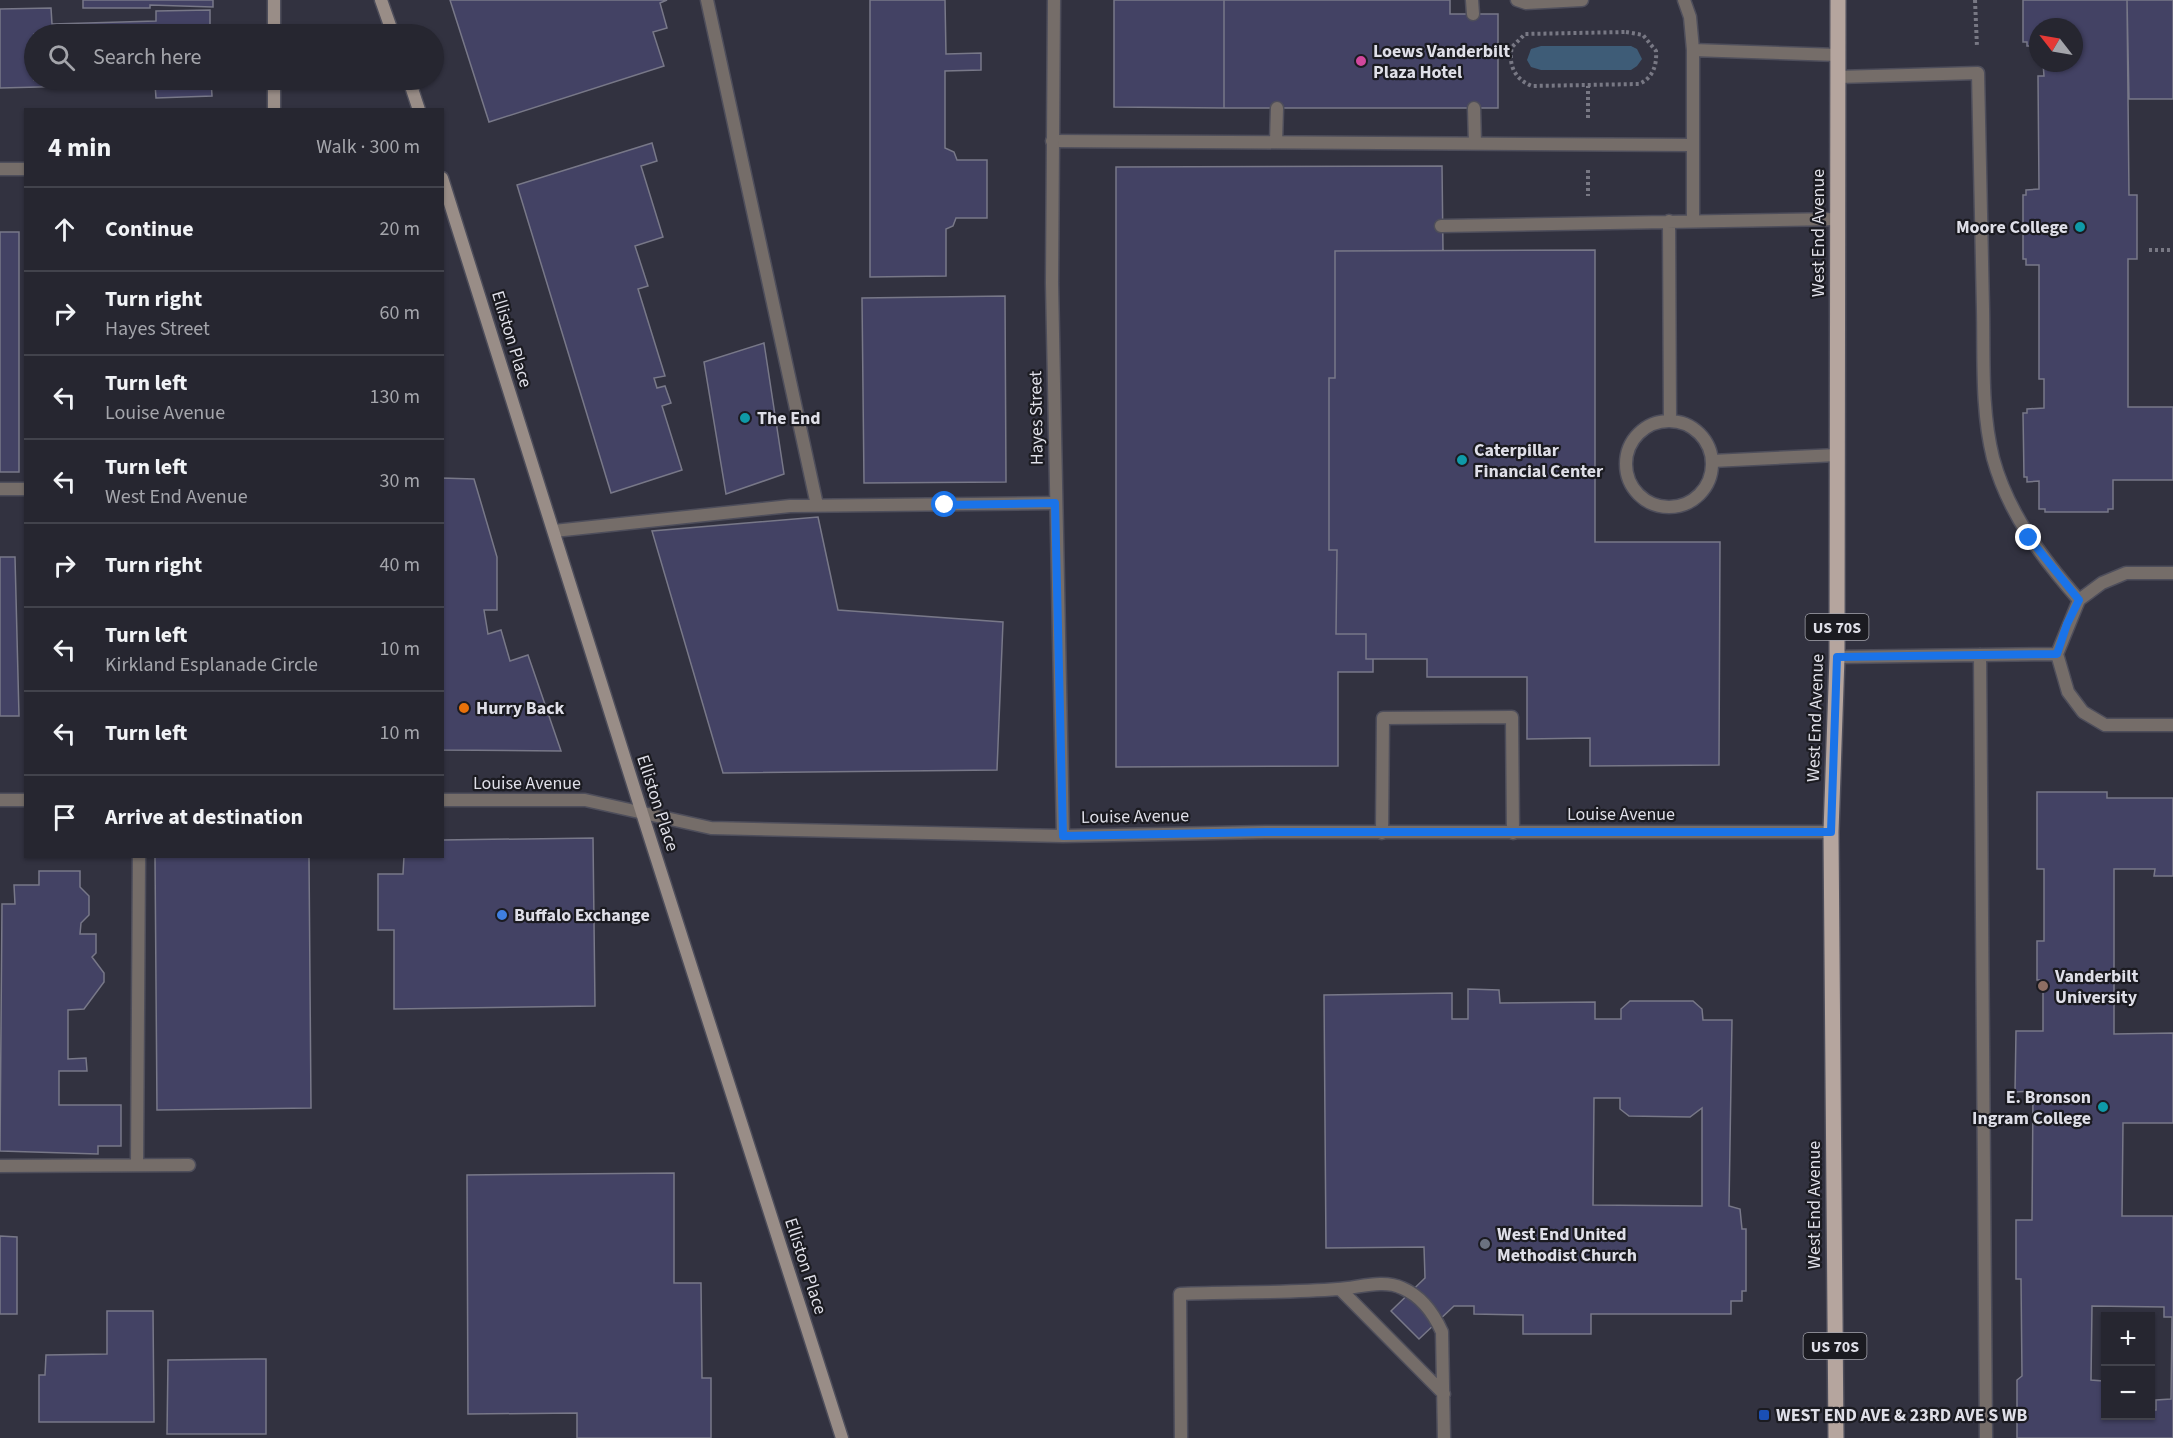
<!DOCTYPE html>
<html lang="en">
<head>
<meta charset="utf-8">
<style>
  :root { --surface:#262630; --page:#32323c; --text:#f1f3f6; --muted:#a4a5ab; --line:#42434c }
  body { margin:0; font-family:"Source Sans 3",sans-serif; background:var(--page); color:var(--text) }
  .controls { position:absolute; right:18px; bottom:18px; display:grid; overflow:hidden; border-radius:0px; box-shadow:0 2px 4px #0004 }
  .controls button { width:54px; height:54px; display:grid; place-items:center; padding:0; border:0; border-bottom:2px solid var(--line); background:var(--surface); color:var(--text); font:30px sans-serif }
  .compass { position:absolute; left:2029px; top:18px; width:54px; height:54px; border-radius:50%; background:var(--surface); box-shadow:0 2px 4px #0004; rotate:301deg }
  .stop { position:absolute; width:18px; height:18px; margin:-14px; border:4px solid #1a73e8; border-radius:50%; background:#fff }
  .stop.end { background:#1a73e8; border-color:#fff; box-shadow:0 2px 6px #0008 }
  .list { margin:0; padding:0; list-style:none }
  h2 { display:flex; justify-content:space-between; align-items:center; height:78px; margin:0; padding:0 24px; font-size:26px }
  h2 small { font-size:20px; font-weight:400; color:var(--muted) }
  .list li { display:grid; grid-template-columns:39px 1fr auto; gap:18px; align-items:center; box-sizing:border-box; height:84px; padding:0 24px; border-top:2px solid var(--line) }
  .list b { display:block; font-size:22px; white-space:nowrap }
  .list p { margin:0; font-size:20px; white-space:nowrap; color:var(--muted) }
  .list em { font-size:20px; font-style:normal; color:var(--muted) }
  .icon { flex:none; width:33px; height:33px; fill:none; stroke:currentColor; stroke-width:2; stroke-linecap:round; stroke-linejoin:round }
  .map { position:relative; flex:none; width:2173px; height:1438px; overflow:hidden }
  .search { position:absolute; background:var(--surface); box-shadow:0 2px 4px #0004; left:24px; top:24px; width:420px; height:66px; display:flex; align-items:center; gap:15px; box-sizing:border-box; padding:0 21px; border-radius:33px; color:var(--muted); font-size:22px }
  .panel { position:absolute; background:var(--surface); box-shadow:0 2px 4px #0004; left:24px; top:108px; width:420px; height:750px; border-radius:0px }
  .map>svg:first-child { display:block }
</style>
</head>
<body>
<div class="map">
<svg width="2173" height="1438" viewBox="0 0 2173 1438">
  <rect width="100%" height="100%" fill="#323240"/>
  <!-- water -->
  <path fill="#3e5c77" d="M1541 46H1631L1637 49 1642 59 1637 66 1631 70H1541L1531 67 1527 60 1531 49Z"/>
  <!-- building -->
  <path fill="#434264" stroke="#787888" stroke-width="1.5" fill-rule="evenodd" d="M83 0H213V7L150 5V8H83Z
    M450 0H667L660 3 667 28 653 32 664 66 489 122Z
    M870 0H945L946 54 981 53V70L945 71V148L954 152 957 160H987V218H956L953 226 946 229V276L870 277Z
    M1114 0H1224V108L1114 107Z
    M1224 0H1450V14H1498V108H1224Z
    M2023 0H2127L2129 195H2137V259H2128V407H2173V480H2113V509H2108V512H2045V509H2039V481L2027 482V477H2024L2023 413H2027V409L2044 408V379H2039V265H2026V259H2023V195H2026V190L2039 189 2038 76H2044L2043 63H2074V27H2038V46H2027V42H2023Z
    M2127 0H2173V99H2129Z
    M51 8 52 24 156 21V11L210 10V34H34V80H211L212 96 156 98 155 84 0 88V9Z
    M652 143 657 161 641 166 663 237 635 246 648 286 638 289 665 376 654 378 657 388 665 386 671 403 662 406 682 470 611 493 517 185Z
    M1442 166 1443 251H1335V378H1329V550H1337L1336 634H1366V659H1373V672H1338V766L1116 767V167Z
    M0 232H19V472H0Z
    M1595 250V542H1720L1719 765 1590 766V738L1527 739V677H1427V659H1366V634H1336L1337 550H1329V378H1335V251Z
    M1005 296 1006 482 864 483 862 298Z
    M764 343 784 474 726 494 704 362Z
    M442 478 474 479 497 557V610H484L488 634 501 630 510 661 528 655 561 751 442 750Z
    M818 517 838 610 1003 622 997 770 723 773 652 531Z
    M0 557H15L19 716H0Z
    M2037 792H2107V798H2173V876H2154L2155 869H2114V1034L2173 1033V1123H2123L2122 1216H2173V1438H2017V1380L2022 1376 2021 1279H2016V1220H2032L2033 1091 2015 1092 2016 1031H2043V980H2037V941H2044V869H2037ZM2092 1306 2164 1307V1317H2172L2171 1399 2156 1400V1410H2150V1416H2106V1410H2102L2103 1381 2091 1380Z
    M593 838 595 1006 394 1009V930H378V874H403L404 856H442V840Z
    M155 856H309L311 1108 157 1110Z
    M39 871H80V887L89 896V915L81 923 80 934H96V953L92 957 104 973V982L84 1009 68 1010V1059L86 1058 87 1071H59V1105H121V1146H98V1154L0 1151 2 904H15L14 885H39Z
    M1468 989 1499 990 1500 1003 1595 1002V1019H1621V1009L1630 1001H1693L1702 1009 1703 1020H1732L1729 1206 1740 1209 1742 1229H1746V1291H1742V1301H1731V1314H1591V1334H1523V1315L1474 1314V1306H1454L1419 1339 1391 1311 1425 1278 1424 1247 1326 1248 1324 995 1452 993V1019H1468ZM1594 1098H1620V1109L1629 1116 1690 1117 1702 1108V1206L1593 1205Z
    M674 1173V1283H701L702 1378H711V1438H577V1413L468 1414 467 1175Z
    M0 1236 17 1237V1314H0Z
    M107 1311H153L154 1422H39V1375H45L46 1355 107 1354Z
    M266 1359V1434H167L168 1360Z"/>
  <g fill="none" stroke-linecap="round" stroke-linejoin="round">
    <!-- service casing -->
    <g stroke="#4e4e5b" stroke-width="15">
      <path id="service" d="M707 0 817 505
        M1472 0 1473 14
        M1517 0 1526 3 1582 0
        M1684 0 1690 17 1693 50 1838 55
        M1693 50V221
        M1838 77 1978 73C1980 152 1981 230 1983 309 1984 358 1981 410 1993 458 2008 513 2042 558 2079 600
        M1474 108 1475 143
        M1052 141 1692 145
        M1276 142 1277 108
        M1669 221 1670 420
        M1441 226 1838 219
        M1626 464a43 43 0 1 1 86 0a43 43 0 1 1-86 0Z
        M1712 461 1837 455
        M0 489H26
        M554 531 790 506 1055 503
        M2173 573H2126L2102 583 2079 600 2057 654 2068 692 2083 712 2105 725H2173
        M1980 655 1986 1438
        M1837 657 2057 654
        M1382 833 1383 718 1512 717 1513 833
        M137 1165 139 856
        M0 1166 189 1165
        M1340 1289 1444 1394
        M1181 1438 1180 1294C1233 1292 1286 1293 1338 1289 1358 1288 1383 1279 1402 1288 1421 1296 1434 1314 1442 1332L1444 1438"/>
    </g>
    <!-- minor casing -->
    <g stroke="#4e4e5b" stroke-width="15">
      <path id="minor" d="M1054 0 1052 283 1063 836
        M0 169H26
        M0 800H26
        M442 800H585L711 828 1063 836 1265 832H1831"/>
    </g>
    <!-- secondary casing -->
    <g stroke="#4e4e5b" stroke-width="15">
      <path id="secondary" d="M381 0 393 34
        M274 34V0
        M409 80 419 110
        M274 110V80
        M442 178 642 813 842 1438"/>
    </g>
    <!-- primary casing -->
    <g stroke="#4e4e5b" stroke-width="18">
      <path id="primary" d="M1836 1438 1831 832 1837 657 1838 0"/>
    </g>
    <!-- path -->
    <path stroke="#787884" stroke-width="4" stroke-dasharray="3 3" stroke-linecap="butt" d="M1975 0 1977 47
      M1626 32 1643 35 1656 51C1657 65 1653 78 1639 84L1532 86C1514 79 1508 64 1512 47L1525 34Z
      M1588 118V86
      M1588 170V196
      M2149 250H2173"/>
    <!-- service -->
    <use href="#service" stroke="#756d69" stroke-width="12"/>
    <!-- minor -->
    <use href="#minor" stroke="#756d69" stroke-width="12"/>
    <!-- secondary -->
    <use href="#secondary" stroke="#998d87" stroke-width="12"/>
    <!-- primary -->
    <use href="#primary" stroke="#b5a59e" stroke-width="15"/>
  </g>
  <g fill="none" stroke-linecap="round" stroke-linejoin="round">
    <!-- route -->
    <path stroke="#1a73e8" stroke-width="8" d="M945 505 1055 503 1063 836 1265 832H1831L1837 657 2057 654 2067 624 2079 600 2029 538"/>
  </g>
  <!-- markers -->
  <circle fill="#d1479c" stroke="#1b1b21" stroke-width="2" cx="1361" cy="61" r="6"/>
  <g fill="#0f9aa8" stroke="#1b1b21" stroke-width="2">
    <circle cx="2080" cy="227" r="6"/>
    <circle cx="745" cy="418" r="6"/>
    <circle cx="1462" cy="460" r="6"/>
    <circle cx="2103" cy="1107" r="6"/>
  </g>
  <circle fill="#e8710a" stroke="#1b1b21" stroke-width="2" cx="464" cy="708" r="6"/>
  <circle fill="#3f7fe0" stroke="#1b1b21" stroke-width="2" cx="502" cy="915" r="6"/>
  <circle fill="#8d6e63" stroke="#1b1b21" stroke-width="2" cx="2043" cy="986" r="6"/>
  <circle fill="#6b7280" stroke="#1b1b21" stroke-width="2" cx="1485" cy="1244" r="6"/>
  <rect fill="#1a4fb4" stroke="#1b1b21" stroke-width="2" x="1758" y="1409" width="12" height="12" rx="3"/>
  <g text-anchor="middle" stroke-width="4.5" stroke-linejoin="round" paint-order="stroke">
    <!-- shield labels -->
    <g fill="#1b1b21" stroke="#a4a4ac" stroke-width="1.5">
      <rect x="1805.5" y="614" width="63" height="26" rx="4.5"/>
      <rect x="1803.5" y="1333" width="63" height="26" rx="4.5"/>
    </g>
    <g font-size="16" font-weight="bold" fill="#dfdfe8">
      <text x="1837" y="633">US 70S</text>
      <text x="1835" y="1352">US 70S</text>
    </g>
    <!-- poi labels -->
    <g font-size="18" font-weight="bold" fill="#dfdfe8" stroke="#1b1b21" text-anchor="start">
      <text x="1373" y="57">Loews Vanderbilt<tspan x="1373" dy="21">Plaza Hotel</tspan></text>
      <text x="2068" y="233" text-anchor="end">Moore College</text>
      <text x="757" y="424">The End</text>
      <text x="1474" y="456">Caterpillar<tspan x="1474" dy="21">Financial Center</tspan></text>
      <text x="476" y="714">Hurry Back</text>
      <text x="514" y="921">Buffalo Exchange</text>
      <text x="2055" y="982">Vanderbilt<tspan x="2055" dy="21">University</tspan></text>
      <text x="2091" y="1103" text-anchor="end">E. Bronson<tspan x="2091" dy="21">Ingram College</tspan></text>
      <text x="1497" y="1240">West End United<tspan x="1497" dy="21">Methodist Church</tspan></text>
      <text x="1776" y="1421">WEST END AVE &amp; 23RD AVE S WB</text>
    </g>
    <!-- street labels -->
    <g font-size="18" fill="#dfdfe8" stroke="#1b1b21">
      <text transform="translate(1818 233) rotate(-90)" y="6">West End Avenue</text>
      <text transform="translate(512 339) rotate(73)" y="6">Elliston Place</text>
      <text transform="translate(1036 418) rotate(-91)" y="6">Hayes Street</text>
      <text transform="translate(1815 718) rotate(-88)" y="6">West End Avenue</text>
      <text x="527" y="789">Louise Avenue</text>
      <text transform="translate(658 803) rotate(72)" y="6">Elliston Place</text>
      <text x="1621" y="820">Louise Avenue</text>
      <text transform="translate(1135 816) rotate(-1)" y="6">Louise Avenue</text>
      <text transform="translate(1814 1205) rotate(-90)" y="6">West End Avenue</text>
      <text transform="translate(806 1266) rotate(72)" y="6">Elliston Place</text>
    </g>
  </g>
</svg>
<div class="controls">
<button>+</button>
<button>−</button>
</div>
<svg class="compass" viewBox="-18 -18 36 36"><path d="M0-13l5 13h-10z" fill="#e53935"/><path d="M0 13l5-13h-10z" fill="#a4a5ab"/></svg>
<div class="stop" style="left:945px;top:505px"></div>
<div class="stop end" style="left:2029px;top:538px"></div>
<div class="search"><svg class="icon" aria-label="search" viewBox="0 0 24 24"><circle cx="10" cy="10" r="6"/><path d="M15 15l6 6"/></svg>Search here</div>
<section class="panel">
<h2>4 min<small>Walk · 300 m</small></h2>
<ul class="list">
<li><svg class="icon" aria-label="ahead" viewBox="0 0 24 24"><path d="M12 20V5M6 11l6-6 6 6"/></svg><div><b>Continue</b></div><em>20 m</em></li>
<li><svg class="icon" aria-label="right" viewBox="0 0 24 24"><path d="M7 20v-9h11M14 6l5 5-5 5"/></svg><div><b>Turn right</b><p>Hayes Street</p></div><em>60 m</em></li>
<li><svg class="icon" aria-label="left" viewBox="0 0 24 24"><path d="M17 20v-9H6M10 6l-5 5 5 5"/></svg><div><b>Turn left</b><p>Louise Avenue</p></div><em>130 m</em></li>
<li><svg class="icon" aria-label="left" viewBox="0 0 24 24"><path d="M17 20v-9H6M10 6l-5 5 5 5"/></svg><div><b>Turn left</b><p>West End Avenue</p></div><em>30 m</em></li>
<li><svg class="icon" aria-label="right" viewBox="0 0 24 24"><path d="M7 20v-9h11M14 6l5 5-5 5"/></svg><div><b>Turn right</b></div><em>40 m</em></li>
<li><svg class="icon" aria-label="left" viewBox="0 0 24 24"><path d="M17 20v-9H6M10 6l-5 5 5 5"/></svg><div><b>Turn left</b><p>Kirkland Esplanade Circle</p></div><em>10 m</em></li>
<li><svg class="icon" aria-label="left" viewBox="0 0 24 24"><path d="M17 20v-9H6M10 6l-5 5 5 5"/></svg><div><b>Turn left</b></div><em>10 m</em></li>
<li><svg class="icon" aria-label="arrive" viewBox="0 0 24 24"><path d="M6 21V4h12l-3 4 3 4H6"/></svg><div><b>Arrive at destination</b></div></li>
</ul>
</section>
</div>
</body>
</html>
